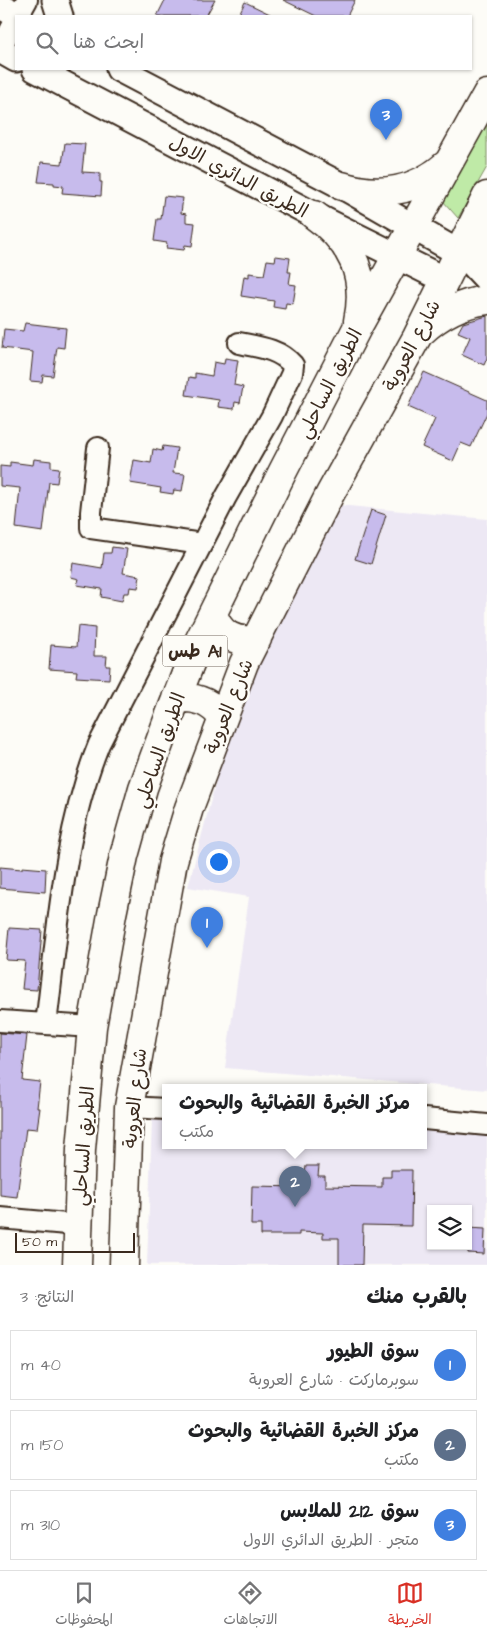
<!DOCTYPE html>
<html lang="ar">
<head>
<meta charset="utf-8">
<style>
  :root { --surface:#fff; --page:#f2f2f2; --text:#202124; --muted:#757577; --line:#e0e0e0; --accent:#d93025 }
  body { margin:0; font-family:"Architects Daughter","Playpen Sans Arabic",sans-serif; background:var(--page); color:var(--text); direction:rtl }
  .controls { position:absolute; right:15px; bottom:15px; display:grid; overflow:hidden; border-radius:0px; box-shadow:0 1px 4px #0004 }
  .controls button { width:45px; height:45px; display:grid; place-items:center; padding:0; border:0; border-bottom:1px solid var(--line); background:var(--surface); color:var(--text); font:25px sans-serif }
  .scale { position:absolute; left:15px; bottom:12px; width:120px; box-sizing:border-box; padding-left:5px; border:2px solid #3b2a1e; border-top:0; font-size:14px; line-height:18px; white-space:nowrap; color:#3b2a1e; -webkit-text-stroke:4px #fdfcf7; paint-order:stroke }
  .you { position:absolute; left:218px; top:861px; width:18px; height:18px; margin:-12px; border:4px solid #fff; border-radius:50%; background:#1a73e8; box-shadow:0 0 0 8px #1a73e833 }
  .badge { display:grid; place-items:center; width:32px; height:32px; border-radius:50%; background:var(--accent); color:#fff; font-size:16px; font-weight:700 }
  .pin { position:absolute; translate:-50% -41px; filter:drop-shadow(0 1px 2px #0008) }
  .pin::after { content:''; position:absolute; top:26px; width:18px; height:15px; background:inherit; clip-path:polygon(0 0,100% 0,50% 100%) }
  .popup { position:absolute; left:162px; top:1084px; width:265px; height:65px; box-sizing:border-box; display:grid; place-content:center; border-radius:0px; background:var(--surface); filter:drop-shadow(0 1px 4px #0005); font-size:16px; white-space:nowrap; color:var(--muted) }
  .popup b { font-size:19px; color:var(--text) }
  .popup::after { content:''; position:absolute; left:50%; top:100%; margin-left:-10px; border:10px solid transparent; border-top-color:var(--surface) }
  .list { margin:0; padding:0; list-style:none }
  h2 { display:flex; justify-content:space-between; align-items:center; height:65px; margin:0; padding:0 20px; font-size:21px }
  h2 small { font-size:16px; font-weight:400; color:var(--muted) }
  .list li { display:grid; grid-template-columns:32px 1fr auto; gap:15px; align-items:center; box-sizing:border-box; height:70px; margin:0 10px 10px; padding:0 10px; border:1px solid var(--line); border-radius:0px }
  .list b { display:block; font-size:19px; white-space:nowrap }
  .list p { margin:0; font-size:16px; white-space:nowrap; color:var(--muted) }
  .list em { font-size:16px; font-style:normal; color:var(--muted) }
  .icon { flex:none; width:28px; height:28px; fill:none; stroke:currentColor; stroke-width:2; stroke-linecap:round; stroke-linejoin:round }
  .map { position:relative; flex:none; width:487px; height:1265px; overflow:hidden; direction:ltr }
  .search { position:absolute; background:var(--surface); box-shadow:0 1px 4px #0004; left:15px; right:15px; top:15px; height:55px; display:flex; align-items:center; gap:12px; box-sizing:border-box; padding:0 18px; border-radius:0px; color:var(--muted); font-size:19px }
  .sheet { height:305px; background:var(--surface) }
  nav { display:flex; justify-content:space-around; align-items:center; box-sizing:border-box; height:70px; border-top:1px solid var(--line); background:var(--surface); font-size:14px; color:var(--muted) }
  nav a { display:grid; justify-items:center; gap:2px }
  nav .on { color:var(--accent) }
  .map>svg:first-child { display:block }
</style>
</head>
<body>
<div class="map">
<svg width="487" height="1265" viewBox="0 0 487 1265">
  <rect width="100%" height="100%" fill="#fdfcf7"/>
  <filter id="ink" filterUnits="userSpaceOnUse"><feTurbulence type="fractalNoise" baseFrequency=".02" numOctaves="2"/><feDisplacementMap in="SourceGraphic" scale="10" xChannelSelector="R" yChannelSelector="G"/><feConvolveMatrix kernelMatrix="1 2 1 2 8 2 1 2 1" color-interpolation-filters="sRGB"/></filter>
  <g filter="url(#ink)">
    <!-- built -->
    <path fill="#ede8f4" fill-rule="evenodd" d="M338 505 487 519V1090L225 1068 249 897 188 887 221 762 264 649Z
      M152 1119H166V1146H424V1125L487 1127V1265H147ZM431 1209H468V1246H431Z"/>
    <!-- green -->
    <path fill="#bfeaa7" stroke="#7d8a62" d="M487 120V167L458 218 443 201Z"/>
    <!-- building -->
    <path fill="#c7bbec" stroke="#3b2a1e" d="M165 0H215L206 16H157Z
      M283 0H355L347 16H316Z
      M245 2 274 16H238Z
      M65 143 85 144 82 172 100 173V182H102L101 196 62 193 63 186 54 185V183L38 182 41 162 62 164Z
      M164 196 183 198 181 213 186 214V222L195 223 192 246 185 245 184 250 166 248 167 243 154 241 157 219H161Z
      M276 256 290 258 288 272H291L289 284 296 285 293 304 286 303 285 309 273 307 274 301 241 296 244 276 249 277V273L264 275 267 260 275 261Z
      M487 316V358L484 365 462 355 470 337 458 332 463 323Z
      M25 323 66 328 64 348 57 347 53 376 43 375 42 382 30 381 33 352 2 348 4 329 23 331Z
      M225 358 238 360 234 385 243 387 240 403 235 402 234 409 218 407 219 400 186 395 189 377 195 378V373L212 376 214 362 224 364Z
      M424 372 487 400V413L471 447 461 443 453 461 422 447 435 419 408 407Z
      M163 446 177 448 173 473 185 474 182 491 174 490 173 494 160 492 161 488 130 483 134 460 151 463 153 449 162 451Z
      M34 459 51 461V467L59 468 57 483 49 482 43 532 16 528 20 488 0 486V466L10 467V462L33 465Z
      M371 510 386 515 371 564 355 559Z
      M112 547 127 549 123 573 140 576 138 588 130 587 129 593H124L122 601 101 597 102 589 77 585 79 579 71 577 73 563 102 568 104 553H111Z
      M78 626 95 628 94 656H107L106 666H110L109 679 76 677 77 671 49 669 51 645 76 647Z
      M0 867 22 869V867L46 869 45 892 0 888Z
      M9 928 42 930 37 990 22 989 25 961 6 960Z
      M0 1033 27 1035 22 1080 40 1082 37 1108H40L37 1129 26 1128 17 1197 0 1195Z
      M306 1166H319L318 1176H325V1186L382 1187V1177H391V1170H412L411 1226 363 1225 362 1265H339V1238H323V1233L299 1232V1235H261V1225H251L252 1186 301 1187V1174H305Z
      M468 1228 485 1229 484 1254 468 1253Z"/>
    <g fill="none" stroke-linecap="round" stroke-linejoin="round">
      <!-- minor casing -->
      <g stroke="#3b2a1e" stroke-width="24">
        <path id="minor" d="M18 16 27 0
          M0 50 16 19
          M459 253 487 283
          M98 448 91 512V528L202 544
          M0 1021 92 1027
          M46 1024C58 930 63 833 99 744L226 497 272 416 292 373 293 365C279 349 259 347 239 343
          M129 1107 166 1109
          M424 1119 487 1125
          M0 1218 78 1225"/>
      </g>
      <!-- major casing -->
      <g stroke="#3b2a1e" stroke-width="29">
        <path id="major" d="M55 0 60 16
          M0 6 19 16
          M0 50 16 59
          M35 69 314 215 445 280
          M119 69 342 186 459 253"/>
      </g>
      <!-- highway casing -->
      <g stroke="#3b2a1e" stroke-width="31">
        <path id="highway" d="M342 186C380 198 417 191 447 164
          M482 209C481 225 482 239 487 254
          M314 215C351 241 368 275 358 321
          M421 332C440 314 461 303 487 300
          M213 613C218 634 236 644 257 639
          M176 698C196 696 211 702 223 718
          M77 1265 81 1149 92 1027 112 914 124 856 143 788 169 717 198 643 282 473 357 328 487 94
          M124 1265 129 1107 173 861 189 808 244 663 330 494 417 337 487 196"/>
      </g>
      <!-- minor -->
      <use href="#minor" stroke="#fdfcf7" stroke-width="20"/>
      <!-- major -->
      <use href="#major" stroke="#fdfcf7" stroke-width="25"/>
      <!-- highway -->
      <use href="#highway" stroke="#fdfcf7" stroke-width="28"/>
    </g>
  </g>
  <g text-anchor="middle" stroke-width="5" stroke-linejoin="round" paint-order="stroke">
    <!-- shield labels -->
    <rect fill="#fdfcf7" stroke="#75695f" stroke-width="1" x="162.5" y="635.5" width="65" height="31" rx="4"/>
    <g font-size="18" font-weight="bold" fill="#3b2a1e">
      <text x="195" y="657">طس A1</text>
    </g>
    <!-- street labels -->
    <g font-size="19" fill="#3b2a1e" stroke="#fdfcf7">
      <text transform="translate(239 176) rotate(28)" y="7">الطريق الدائري الاول</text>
      <text transform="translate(411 345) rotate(-62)" y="7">شارع العروبة</text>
      <text transform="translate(329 383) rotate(-63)" y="7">الطريق الساحلي</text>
      <text transform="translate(228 706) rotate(-68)" y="7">شارع العروبة</text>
      <text transform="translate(159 750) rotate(-71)" y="7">الطريق الساحلي</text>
      <text transform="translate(134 1098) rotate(-84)" y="7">شارع العروبة</text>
      <text transform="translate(83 1146) rotate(-86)" y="7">الطريق الساحلي</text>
    </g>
  </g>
</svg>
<div class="controls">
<button><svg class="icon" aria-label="layers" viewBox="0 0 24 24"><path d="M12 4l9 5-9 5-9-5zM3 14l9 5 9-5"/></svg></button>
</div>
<div class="scale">50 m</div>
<div class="you"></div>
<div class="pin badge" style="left:207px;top:948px;background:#3f7fe0">1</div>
<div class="pin badge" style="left:295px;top:1207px;background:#5c6f8a">2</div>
<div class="popup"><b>مركز الخبرة القضائية والبحوث</b>مكتب</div>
<div class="pin badge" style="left:386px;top:140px;background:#3f7fe0">3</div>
<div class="search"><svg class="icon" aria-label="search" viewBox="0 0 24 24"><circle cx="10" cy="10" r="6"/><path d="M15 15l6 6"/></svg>ابحث هنا</div>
</div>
<section class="sheet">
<h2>بالقرب منك<small>النتائج: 3</small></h2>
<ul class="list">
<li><span class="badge" style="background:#3f7fe0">1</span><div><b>سوق الطيور</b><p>سوبرماركت · شارع العروبة</p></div><em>40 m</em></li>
<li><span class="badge" style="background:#5c6f8a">2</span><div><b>مركز الخبرة القضائية والبحوث</b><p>مكتب</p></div><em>150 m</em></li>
<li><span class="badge" style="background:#3f7fe0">3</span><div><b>سوق 212 للملابس</b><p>متجر · الطريق الدائري الاول</p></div><em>310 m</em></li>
</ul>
</section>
<nav>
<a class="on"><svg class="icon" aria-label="map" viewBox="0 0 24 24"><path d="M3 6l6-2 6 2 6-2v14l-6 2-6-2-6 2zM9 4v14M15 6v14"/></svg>الخريطة</a>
<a><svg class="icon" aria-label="directions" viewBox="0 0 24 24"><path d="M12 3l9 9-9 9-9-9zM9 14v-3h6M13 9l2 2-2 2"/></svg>الاتجاهات</a>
<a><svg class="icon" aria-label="saved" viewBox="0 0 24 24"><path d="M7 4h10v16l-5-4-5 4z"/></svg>المحفوظات</a>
</nav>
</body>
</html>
